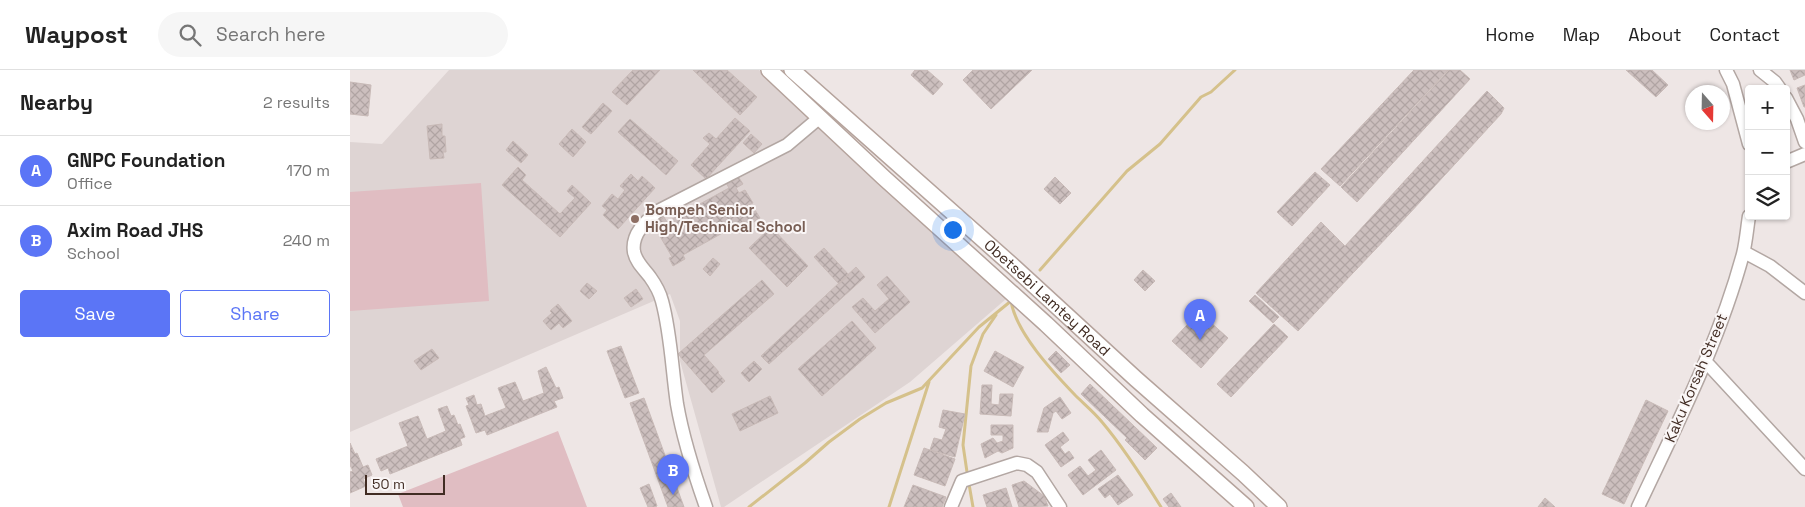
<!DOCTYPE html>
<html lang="en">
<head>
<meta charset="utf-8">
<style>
  :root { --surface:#fff; --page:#f6f6f6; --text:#222; --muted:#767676; --line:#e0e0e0; --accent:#5b75f6 }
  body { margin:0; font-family:"Space Grotesk",sans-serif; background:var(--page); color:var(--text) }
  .controls { position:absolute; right:15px; top:15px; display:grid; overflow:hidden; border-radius:5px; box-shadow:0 1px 4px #0004 }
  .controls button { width:45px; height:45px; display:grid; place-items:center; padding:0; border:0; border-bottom:1px solid var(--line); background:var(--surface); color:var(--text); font:25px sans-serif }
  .compass { position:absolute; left:1335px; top:15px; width:45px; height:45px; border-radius:50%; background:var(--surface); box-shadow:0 1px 4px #0004; rotate:160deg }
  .scale { position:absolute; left:15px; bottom:12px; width:80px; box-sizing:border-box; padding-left:5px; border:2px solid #412c23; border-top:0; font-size:14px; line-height:18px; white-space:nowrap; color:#412c23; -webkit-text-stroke:4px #faf6f6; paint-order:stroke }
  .you { position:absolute; left:602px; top:159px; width:18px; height:18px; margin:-12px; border:4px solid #fff; border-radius:50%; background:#1a73e8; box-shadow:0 0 0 8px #1a73e833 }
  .badge { display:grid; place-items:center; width:32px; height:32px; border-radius:50%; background:var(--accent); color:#fff; font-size:16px; font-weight:700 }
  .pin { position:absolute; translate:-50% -41px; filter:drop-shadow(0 1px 2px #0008) }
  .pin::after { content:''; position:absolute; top:26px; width:18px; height:15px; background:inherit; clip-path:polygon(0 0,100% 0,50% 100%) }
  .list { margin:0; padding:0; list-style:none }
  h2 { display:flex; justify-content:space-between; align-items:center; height:65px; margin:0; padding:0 20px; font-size:21px }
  h2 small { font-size:16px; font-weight:400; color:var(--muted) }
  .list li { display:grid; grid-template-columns:32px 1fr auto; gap:15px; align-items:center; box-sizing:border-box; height:70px; padding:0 20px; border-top:1px solid var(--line) }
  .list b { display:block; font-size:19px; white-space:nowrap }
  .list p { margin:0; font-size:16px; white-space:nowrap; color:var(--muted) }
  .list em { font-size:16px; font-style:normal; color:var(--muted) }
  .actions { display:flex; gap:10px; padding:15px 20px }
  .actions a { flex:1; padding:11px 0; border:1px solid var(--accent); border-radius:5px; text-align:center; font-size:18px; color:var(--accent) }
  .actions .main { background:var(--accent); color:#fff }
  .icon { flex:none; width:28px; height:28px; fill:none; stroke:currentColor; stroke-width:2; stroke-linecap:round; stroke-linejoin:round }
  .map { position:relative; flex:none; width:1455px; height:437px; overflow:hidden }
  header { display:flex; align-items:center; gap:30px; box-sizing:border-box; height:70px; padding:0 25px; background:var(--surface); border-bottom:1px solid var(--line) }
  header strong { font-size:24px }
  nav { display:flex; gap:28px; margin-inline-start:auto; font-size:18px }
  .search { width:350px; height:45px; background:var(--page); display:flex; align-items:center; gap:12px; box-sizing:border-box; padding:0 18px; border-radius:28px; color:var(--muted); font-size:19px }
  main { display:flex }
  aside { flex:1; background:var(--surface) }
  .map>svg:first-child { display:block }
</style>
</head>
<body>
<header>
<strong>Waypost</strong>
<div class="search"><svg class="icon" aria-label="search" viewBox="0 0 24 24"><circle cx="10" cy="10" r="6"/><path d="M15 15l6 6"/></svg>Search here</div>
<nav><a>Home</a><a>Map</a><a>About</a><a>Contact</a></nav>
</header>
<main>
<aside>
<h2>Nearby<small>2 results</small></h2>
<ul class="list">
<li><span class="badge">A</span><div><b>GNPC Foundation</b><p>Office</p></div><em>170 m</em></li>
<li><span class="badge">B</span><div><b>Axim Road JHS</b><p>School</p></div><em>240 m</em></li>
</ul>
<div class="actions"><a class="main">Save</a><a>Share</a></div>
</aside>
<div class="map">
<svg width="1455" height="437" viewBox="0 0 1455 437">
  <defs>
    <pattern id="building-cross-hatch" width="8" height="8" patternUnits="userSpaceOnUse" patternTransform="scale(1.25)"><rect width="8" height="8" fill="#ccbfbe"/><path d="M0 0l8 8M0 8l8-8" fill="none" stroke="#b0a4a3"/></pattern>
  </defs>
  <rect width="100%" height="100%" fill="#eee6e5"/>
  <!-- built -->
  <path fill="#ded4d3" d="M99 0H409L656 229 560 312 374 437H371L330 291V251L320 224 0 362V72L32 74Z"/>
  <!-- park -->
  <path fill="#e0bdc2" d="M131 113 139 231 0 241V122Z
    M208 361 237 437H53L48 424Z"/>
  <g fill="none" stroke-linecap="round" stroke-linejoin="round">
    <!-- stream -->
    <path stroke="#d5c18b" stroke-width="3" d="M690 200 777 101 810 74 851 27 861 22 885 0
      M661 231C666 263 703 302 725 325 734 334 744 342 752 352 774 378 793 408 811 437
      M617 402 613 375 621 296 633 264 646 245
      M619 414 623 437
      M399 437 455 393 479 372 510 349 536 333 572 318 629 257 661 231
      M539 437 579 312"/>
  </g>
  <!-- building -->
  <path fill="url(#building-cross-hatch)" stroke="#c8bab7" d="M283 0H310L277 35 262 22Z
    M343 0H377L407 27 390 45Z
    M565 0H577L593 14 583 25 561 5Z
    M623 0H682L641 39 613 10Z
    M1064 0H1098L990 116 971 99Z
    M1099 0H1110L1120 9 1007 132 991 117Z
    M1276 0H1302L1318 15 1306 27Z
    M1440 0H1455V5L1444 10Z
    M0 12 21 15 18 46 0 44Z
    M1455 15V37H1454L1447 18Z
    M1137 21 1154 38 1151 44 1059 144 948 261 906 223 971 152 995 176Z
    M253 33 262 41 241 64 232 57Z
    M385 48 400 61 356 109 341 95 360 74 353 68 359 63 366 69Z
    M280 49 328 91 316 105 268 62Z
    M92 54V66H95L96 82H93L94 88 80 89 77 56Z
    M222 59 236 72 223 87 209 74Z
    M401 64 412 74 404 83 393 73Z
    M163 71 178 85 171 93 156 80Z
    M168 97 176 105 172 110 210 144 225 128 217 121 222 115 241 133 210 167 152 115Z
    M965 102 980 115 942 156 927 142Z
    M281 104 288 111 292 106 305 118 268 159 253 145 257 140 252 136 262 124 268 129 275 120 270 116Z
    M387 105 393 114 386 118 389 123 395 120 403 133 396 136 400 143 405 140 410 148 397 156 394 151 333 185 335 189 323 196 319 188 322 187 307 161 305 162 301 154 314 147 317 152 379 118 375 111Z
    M705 107 721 123 710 134 694 119Z
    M421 157 458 196 437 217 399 178Z
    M474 178 499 205 489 214 464 187Z
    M363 188 370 194 360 206 353 199Z
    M506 197 515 207 419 294 411 286Z
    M793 200 805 211 795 221 784 210Z
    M537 206 560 232 525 263 502 237 513 228 525 241 539 229 527 215Z
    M412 210 424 224 354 285 369 302 368 303 375 311 362 323 328 284Z
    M237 213 247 221 239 229 230 221Z
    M286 219 293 229 281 237 274 228Z
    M905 225 929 247 923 253 899 231Z
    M208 234 222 251 213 258 209 253 201 260 193 251 202 243 200 241Z
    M849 242 878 268 851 298 822 271Z
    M502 251 526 278 472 326 448 299Z
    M924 254 938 267 881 327 867 314Z
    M271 276 289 323 275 328 257 281Z
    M82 279 89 288 71 300 64 291Z
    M645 281 674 297 663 317 634 301Z
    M706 281 720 295 711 303 698 289Z
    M404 291 412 299 399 312 391 303Z
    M196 297 206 318 209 317 213 328 204 331 207 337 137 365 135 360 126 363 116 336 119 335 116 328 124 325 127 335 131 334 135 346 156 338 148 318 165 312 173 331 194 323 188 301Z
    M740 314 807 378 795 390 775 370 777 368 731 324Z
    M632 315H642L641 334 649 335 650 324H663L661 346 630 344Z
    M420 326 428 343 390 361 382 344Z
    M710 327 721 343 712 349 706 341 703 343 698 362H687L694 338Z
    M294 328 334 437H318L280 333Z
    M1296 330 1318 341 1274 434 1252 424Z
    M97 336 101 346 104 345 108 355 110 354 115 367 110 369 112 375 40 404 38 398 31 401 26 389 58 376 49 353 68 346 77 369 96 361 88 339Z
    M593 340 615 344 605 387 580 380 584 368 592 370 596 359 589 357Z
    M641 355H663V378L652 383 648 381 635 388 631 374 643 368 647 373 653 371V365H641Z
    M713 362 719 370 710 377 715 384 719 381 724 388 711 397 695 375Z
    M0 373 5 384 7 383 13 397 18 395 22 405 13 409 16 416 0 423V402L3 401 0 395Z
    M574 378 605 389 595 416 564 405Z
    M751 380 766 400 733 425 718 405 730 396 738 406 746 400 738 390Z
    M768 405 783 425 768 435 760 424 755 428 748 419Z
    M674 411 694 426 698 436 669 437 662 415Z
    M299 414 307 436 305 437H298L290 418Z
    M563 415 596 427 592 437H554Z
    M656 418 662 437H637L633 425Z
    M821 423 831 437H819L813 429Z
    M1195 428 1205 437H1188Z"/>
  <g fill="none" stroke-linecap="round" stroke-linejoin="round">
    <!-- street casing -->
    <g stroke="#b3a7a3" stroke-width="15">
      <path id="street" d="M1376 0 1383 14 1399 74
        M1410 0 1425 12 1430 19
        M1436 28 1447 49 1455 72
        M1436 92 1455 84
        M1394 182 1420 196 1455 223
        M1356 292 1455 399
        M356 437C344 403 333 369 327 334 322 300 321 264 312 231 310 223 305 214 300 207 294 199 286 192 284 182 281 164 296 151 308 141L437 75 469 48
        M601 437 612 411 667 393 677 395 687 402 710 437
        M1288 437C1327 354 1369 273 1393 184 1396 172 1397 159 1399 146"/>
    </g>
    <!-- secondary casing -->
    <g stroke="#b5a39c" stroke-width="18">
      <g id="secondary">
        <path d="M419 0 533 107 696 254 792 345 896 437"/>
        <path id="s1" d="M442 0 664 197 786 309 893 403 929 437"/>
      </g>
    </g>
    <!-- street -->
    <use href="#street" stroke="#fff" stroke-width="12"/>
    <!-- secondary -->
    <use href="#secondary" stroke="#fff" stroke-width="15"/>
  </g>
  <!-- markers -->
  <circle fill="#8d6e63" stroke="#faf6f6" stroke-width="2" cx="285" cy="149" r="5"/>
  <g text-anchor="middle" stroke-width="4" stroke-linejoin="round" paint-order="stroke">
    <!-- education labels -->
    <g font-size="15" font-weight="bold" fill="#785e54" stroke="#faf6f6" text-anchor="start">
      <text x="295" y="145">Bompeh Senior<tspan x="295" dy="17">High/Technical School</tspan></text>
    </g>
    <!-- street labels -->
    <g font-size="15" fill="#412c23" stroke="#faf6f6">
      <text dy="5" stroke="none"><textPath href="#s1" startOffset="342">Obetsebi Lamtey Road</textPath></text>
      <text transform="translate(1346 308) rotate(-67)" y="5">Kaku Korsah Street</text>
    </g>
  </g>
</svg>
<div class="controls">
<button>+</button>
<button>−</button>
<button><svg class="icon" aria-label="layers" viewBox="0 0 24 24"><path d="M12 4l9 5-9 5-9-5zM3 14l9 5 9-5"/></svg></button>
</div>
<svg class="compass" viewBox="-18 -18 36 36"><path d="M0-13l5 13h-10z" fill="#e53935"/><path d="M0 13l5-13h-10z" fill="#767676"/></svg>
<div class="scale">50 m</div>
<div class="you"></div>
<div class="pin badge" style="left:850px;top:270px">A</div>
<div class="pin badge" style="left:323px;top:425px">B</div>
</div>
</main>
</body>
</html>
